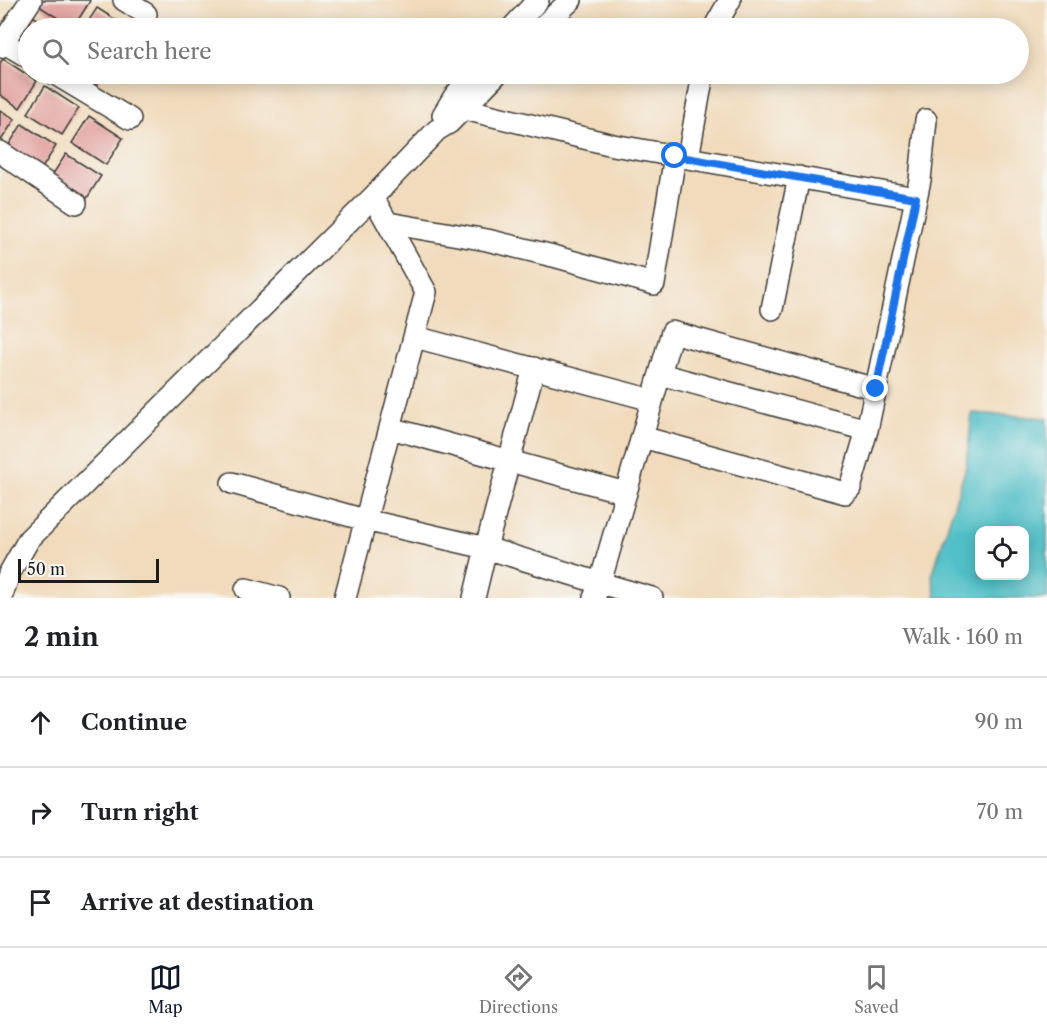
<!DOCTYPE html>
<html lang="en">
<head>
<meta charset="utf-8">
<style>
  :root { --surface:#fff; --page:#f2f2f2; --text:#202124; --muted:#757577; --line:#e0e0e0; --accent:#111827 }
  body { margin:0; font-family:"Libre Caslon Text",serif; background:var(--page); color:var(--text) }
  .controls { position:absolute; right:18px; bottom:18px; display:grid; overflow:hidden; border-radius:12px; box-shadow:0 3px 15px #0003 }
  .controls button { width:54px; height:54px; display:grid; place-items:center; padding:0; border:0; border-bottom:2px solid var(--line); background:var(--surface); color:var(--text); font:30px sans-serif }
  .scale { position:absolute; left:18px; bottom:15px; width:141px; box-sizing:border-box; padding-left:6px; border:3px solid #1c1c1c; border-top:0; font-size:16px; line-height:21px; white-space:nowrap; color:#1c1c1c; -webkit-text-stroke:4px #f6f6f2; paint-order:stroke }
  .stop { position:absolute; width:18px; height:18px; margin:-14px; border:4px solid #1a73e8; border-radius:50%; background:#fff }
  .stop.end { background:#1a73e8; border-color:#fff; box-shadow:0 2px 6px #0008 }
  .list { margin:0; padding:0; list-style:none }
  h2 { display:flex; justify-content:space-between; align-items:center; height:78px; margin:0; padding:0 24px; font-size:26px }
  h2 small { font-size:20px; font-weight:400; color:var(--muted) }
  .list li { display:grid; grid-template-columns:39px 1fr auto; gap:18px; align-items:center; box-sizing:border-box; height:90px; padding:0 24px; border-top:2px solid var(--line) }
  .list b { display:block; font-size:22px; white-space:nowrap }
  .list em { font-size:20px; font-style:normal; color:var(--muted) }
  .icon { flex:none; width:33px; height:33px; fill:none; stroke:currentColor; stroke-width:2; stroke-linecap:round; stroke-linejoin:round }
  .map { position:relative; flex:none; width:1047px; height:598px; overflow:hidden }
  .search { position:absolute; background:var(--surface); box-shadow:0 3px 15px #0003; left:18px; right:18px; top:18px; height:66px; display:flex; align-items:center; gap:15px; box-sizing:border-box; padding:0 21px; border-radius:33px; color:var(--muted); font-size:22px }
  .sheet { height:348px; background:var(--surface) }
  nav { display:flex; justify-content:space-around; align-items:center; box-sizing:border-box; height:84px; border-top:2px solid var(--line); background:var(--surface); font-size:16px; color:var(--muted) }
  nav a { display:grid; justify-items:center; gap:3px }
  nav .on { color:var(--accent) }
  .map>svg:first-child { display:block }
</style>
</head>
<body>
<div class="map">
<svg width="1047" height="598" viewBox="0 0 1047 598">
  <rect width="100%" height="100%" fill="#f6f6f2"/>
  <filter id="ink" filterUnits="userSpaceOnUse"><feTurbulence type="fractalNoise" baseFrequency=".0167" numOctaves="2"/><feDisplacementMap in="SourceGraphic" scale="12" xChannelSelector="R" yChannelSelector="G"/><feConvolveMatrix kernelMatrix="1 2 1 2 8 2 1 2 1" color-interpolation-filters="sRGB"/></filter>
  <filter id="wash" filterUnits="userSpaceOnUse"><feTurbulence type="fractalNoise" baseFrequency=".008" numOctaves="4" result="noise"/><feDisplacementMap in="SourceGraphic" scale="24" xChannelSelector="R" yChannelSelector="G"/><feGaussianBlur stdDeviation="1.35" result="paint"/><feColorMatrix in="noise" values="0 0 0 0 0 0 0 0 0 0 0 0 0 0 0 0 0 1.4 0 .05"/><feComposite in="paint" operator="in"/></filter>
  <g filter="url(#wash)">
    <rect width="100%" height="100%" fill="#f1dbbc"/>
    <!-- water -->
    <path fill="#51bfc7" stroke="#366e72" stroke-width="1.5" fill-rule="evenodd" d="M972 413 1047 418V598H936L932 576 966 467ZM980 530H1024V576H980Z"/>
    <g id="blocks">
      <!-- building -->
      <path fill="#e09995" d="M42 0H89L90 1 73 28 39 6Z
        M97 8 129 28H84Z
        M31 15 52 28H28V51L14 42Z
        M3 59 37 81 20 108 0 95V63Z
        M64 74H103L92 91Z
        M45 86 79 108 62 135 28 113Z
        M0 110 15 119 0 142Z
        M89 116 123 138 106 165 72 143Z
        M22 124 56 146 39 173 5 151Z
        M66 154 101 176 84 203 49 180Z"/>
    </g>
  </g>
  <g filter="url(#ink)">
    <use href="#blocks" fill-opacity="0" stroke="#3c3934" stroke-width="1.5"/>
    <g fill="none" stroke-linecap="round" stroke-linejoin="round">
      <!-- minor casing -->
      <g stroke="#3c3934" stroke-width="24">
        <path id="minor" d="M124 0 146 14
          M512 28 538 0
          M541 28 571 0
          M714 28 730 0
          M3 42 28 57
          M0 47 31 0
          M55 74 130 119
          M452 106 613 145 916 198
          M443 115 454 97 473 74
          M0 152 76 203
          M688 158 703 74
          M388 223 487 240 553 256 654 284 675 156
          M772 309 799 177
          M415 337 652 400
          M534 368 486 548 600 583 594 598
          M660 374 867 430 920 180 926 120
          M390 428 626 493
          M642 437 845 493 850 488 867 430
          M232 483 365 520 486 548 474 598
          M246 589 279 598
          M1 598 9 574 29 539 373 197 437 130 449 123 497 74
          M345 598 426 292 373 197
          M652 598 600 583 672 332 876 389"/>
      </g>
      <!-- minor -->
      <use href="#minor" stroke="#fff" stroke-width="21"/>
    </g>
  </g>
  <g fill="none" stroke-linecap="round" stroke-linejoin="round" filter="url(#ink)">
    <!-- route -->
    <path stroke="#1a73e8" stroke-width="8" d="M675 156 916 198 876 389"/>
  </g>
</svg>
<div class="controls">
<button><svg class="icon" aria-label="locate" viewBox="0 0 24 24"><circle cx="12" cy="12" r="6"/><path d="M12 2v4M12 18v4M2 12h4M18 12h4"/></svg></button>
</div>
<div class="scale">50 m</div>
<div class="stop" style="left:675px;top:156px"></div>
<div class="stop end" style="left:876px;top:389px"></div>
<div class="search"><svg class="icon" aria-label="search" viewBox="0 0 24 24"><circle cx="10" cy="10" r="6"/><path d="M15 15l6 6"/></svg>Search here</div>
</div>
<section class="sheet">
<h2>2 min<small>Walk · 160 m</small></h2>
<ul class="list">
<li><svg class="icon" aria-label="ahead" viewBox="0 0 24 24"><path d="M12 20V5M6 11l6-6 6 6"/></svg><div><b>Continue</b></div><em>90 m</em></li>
<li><svg class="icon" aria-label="right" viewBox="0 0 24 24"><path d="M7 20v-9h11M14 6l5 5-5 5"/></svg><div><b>Turn right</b></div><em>70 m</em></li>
<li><svg class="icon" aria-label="arrive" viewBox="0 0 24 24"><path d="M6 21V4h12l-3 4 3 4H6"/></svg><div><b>Arrive at destination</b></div></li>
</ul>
</section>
<nav>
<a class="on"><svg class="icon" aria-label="map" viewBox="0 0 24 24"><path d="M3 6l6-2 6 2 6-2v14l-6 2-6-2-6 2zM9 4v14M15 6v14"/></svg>Map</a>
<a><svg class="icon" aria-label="directions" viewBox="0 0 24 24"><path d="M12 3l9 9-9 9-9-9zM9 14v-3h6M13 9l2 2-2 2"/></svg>Directions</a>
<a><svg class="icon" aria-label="saved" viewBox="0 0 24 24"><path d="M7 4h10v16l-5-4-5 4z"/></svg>Saved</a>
</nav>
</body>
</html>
